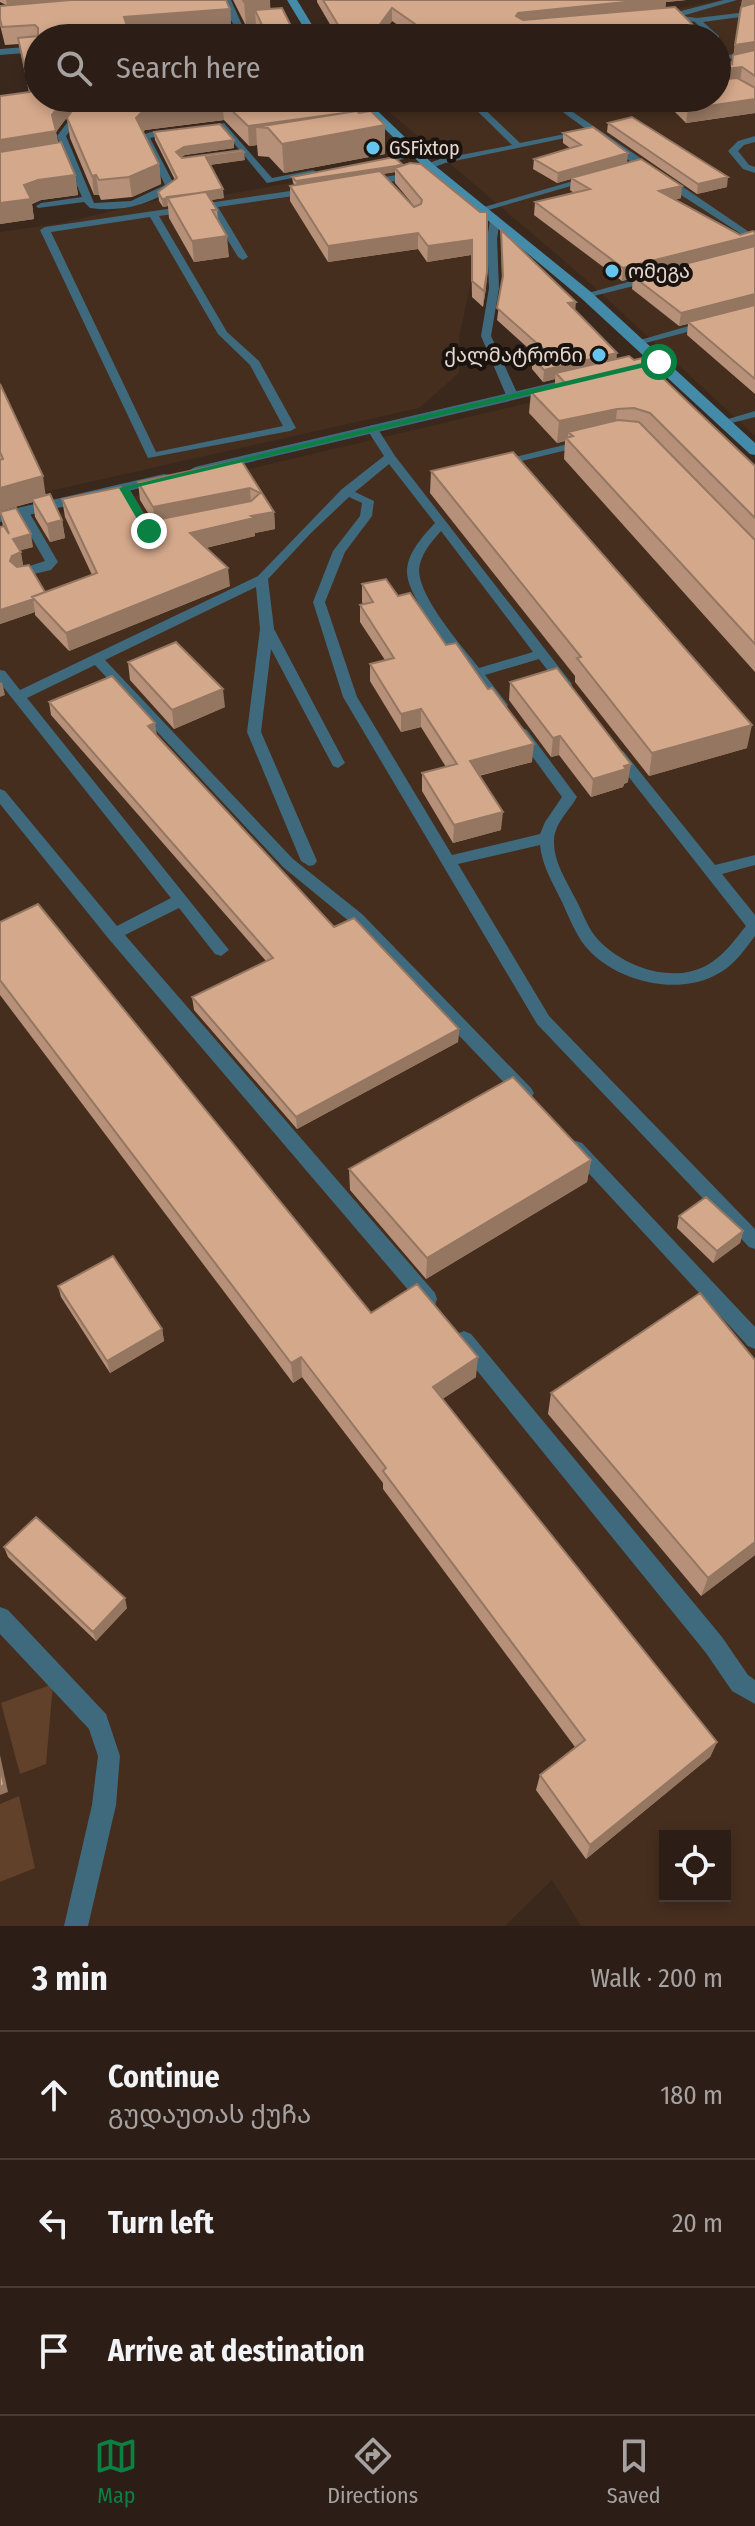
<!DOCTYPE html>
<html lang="en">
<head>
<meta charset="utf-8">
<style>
  :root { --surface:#2c1e16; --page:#34271f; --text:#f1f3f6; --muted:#a6a2a1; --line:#483c35; --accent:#0b8043 }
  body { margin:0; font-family:"Fira Sans Condensed","Noto Sans Georgian",sans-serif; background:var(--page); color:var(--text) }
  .controls { position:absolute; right:24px; bottom:24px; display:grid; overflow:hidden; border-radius:0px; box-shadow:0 4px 12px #0003 }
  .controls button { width:72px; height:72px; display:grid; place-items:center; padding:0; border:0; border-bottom:2px solid var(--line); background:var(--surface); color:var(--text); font:40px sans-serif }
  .stop { position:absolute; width:24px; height:24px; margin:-18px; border:6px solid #0b8043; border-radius:50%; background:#fff }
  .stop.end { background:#0b8043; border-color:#fff; box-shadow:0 2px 8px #0008 }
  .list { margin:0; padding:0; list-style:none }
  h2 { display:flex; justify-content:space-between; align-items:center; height:104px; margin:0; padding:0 32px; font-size:34px }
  h2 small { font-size:26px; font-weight:400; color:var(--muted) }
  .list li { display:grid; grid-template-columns:52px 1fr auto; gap:24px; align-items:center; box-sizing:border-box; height:128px; padding:0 32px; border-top:2px solid var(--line) }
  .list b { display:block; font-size:30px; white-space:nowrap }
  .list p { margin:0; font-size:26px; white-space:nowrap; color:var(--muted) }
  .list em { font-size:26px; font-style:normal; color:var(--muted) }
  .icon { flex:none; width:44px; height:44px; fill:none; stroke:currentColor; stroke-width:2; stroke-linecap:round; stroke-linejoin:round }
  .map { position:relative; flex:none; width:755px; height:1926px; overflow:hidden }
  .search { position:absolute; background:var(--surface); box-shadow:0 4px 12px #0003; left:24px; right:24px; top:24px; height:88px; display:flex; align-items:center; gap:20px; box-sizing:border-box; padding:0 28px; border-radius:44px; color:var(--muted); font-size:30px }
  .sheet { height:488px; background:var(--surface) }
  nav { display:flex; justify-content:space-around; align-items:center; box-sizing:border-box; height:112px; border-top:2px solid var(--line); background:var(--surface); font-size:22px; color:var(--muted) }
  nav a { display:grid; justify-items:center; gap:4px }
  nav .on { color:var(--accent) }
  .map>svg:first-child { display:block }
</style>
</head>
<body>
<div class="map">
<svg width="755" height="1926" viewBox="0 0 755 1926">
  <rect width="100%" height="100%" fill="#3a281d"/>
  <!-- built -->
  <path fill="#452e1e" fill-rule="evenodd" d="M720 0H755V436L590 283 374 99 717 98V38H526L513 21 687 7Z
    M388 165 486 238 488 250V282L471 281 459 338V373L419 408 0 502V232L62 223 188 193 219 189 224 195Z
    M646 375 755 479V1926H581L552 1880 505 1926H0V528ZM665 1836H725V1896H665Z"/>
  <!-- green -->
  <path fill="#62412a" d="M53 1684 46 1764 20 1774 1 1703Z
    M19 1796 35 1868 0 1882V1804Z"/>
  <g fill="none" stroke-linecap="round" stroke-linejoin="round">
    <!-- lane -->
    <path fill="#3f6a7d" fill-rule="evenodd" d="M724 0H737L682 16 697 18 755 11V15L703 22 719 36V40L711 38 695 22 662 16 666 14 677 15V12Z
      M755 52V56L717 60V56Z
      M464 98H473L520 143 585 130 589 133 445 163 399 181 363 184V180L397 175 440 159 512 145Z
      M567 108 755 236V243L638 167 564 113 563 111Z
      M76 111 83 113 66 136 94 203 131 201 165 185 141 136C149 131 171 127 179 132L150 138 175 186 173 188C148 206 120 212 90 208L84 202 38 208 36 206 41 203 82 197 65 158 58 160 53 157 63 153 57 136Z
      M224 123 272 178 313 170 318 173 267 183 222 129 202 132 198 129Z
      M755 136V142L744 145 738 151 749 165 755 167V173L743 169 728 151 738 141Z
      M415 151 420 154 418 156 375 165 370 162Z
      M587 177 595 179 485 211 477 209Z
      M311 188 314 189V193L218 207 248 257 243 260 238 257 209 209 159 216 227 332 259 361 296 428 290 431 148 458 40 230 45 227ZM150 217 218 334 250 365 283 426 156 452 51 232Z
      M495 217 500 220 497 239 499 288 491 336 518 395 512 398 506 395 481 336 489 288 487 239 490 220Z
      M653 275 658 278 657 280 586 298 581 295Z
      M706 321 711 324 710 326 638 345 633 342Z
      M755 411V417L724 425 718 422Z
      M372 425 376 426 395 456 572 684 570 687H560L539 659 485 675 508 705 506 708H496C475 681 407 603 407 572 407 553 423 536 435 523L389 464 355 492 374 501 372 516 345 552 325 602 357 697 452 855 540 834 545 822 562 797 515 733 522 728 527 730 577 797C569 811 555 823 554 840 553 861 566 880 575 898 582 910 586 925 595 936 620 967 677 987 712 962 726 953 736 938 746 926L613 757 611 754 613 751H623L715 865 755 855V865L722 874 755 915V936C745 949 735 964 721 972 680 998 615 982 585 946 575 933 569 917 562 902 553 883 542 866 540 845L458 864 549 1016 755 1229V1249L749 1247 537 1024 343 697 313 602 333 551 360 516 362 503 349 497 311 533 268 579 274 629 345 763 338 768 333 766 271 649 261 732 317 861 314 865 309 866 301 861 247 732 260 629 256 587 105 660 293 859 362 914 531 1088 534 1093 531 1098H519L350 922 283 867 95 665 27 698 229 950 221 956 215 954 179 908 125 935 435 1293 437 1299 435 1305 428 1307 421 1305 108 938 0 804V789L5 791 117 926 171 898 0 683V670L5 671 20 690 258 576 342 489 384 456 366 428ZM441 531 533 652 479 668C462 646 419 598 419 570 420 555 431 542 441 531Z
      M584 440 588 441V445L497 467 491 463Z
      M123 484 127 485 152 527 159 532 157 535C137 536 126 504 117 488Z
      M23 508 29 512 58 562 51 570 21 577 15 573 17 570 45 561 17 512Z
      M576 1141 582 1143 755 1327V1349L748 1346 570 1153 567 1148 570 1143Z
      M464 1331 471 1334 722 1637 748 1675 755 1680V1704L732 1691 706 1653 457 1346 454 1340 457 1334Z
      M0 1607 8 1610 106 1714 120 1756 116 1805 88 1926H64L92 1805 98 1756 89 1729 0 1634Z"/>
    <!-- street -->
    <path fill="#3f6a7d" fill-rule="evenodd" d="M221 0H231L246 34 172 38 236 30Z
      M38 46V52L0 55V49Z
      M581 376 588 380 586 383 195 475 188 471 195 467Z
      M164 474 169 475V481L0 522V512Z"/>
    <!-- secondary -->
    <path fill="#448baa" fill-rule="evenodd" d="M287 0H297L320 38H310Z
      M353 98H364L433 164 591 292 755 443V455L750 454 581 298 425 168Z"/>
  </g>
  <!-- wall -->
  <path fill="#b69078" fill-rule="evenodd" d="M0 0H226L230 9 231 27 130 35 38 98H341L351 112 385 154 284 173 269 157 258 156 257 145 249 146 224 120 145 130 143 132 159 164 161 184 132 197 101 200 99 195H94L70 138 67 118 73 109 56 132 58 142 75 175 78 195 41 200 32 204 34 219 0 224V96L29 92 19 44 5 45 0 25V6L6 5 0 2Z
    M233 0H270V9L297 38H261L256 25 246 26Z
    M317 0H686L666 2 665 8 706 38H416L392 21 380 38H338L317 2Z
    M742 0H755V113L686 123 661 98H717L732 64Z
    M608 123 727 187 697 194 607 132Z
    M154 132 234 148 185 155 181 157 245 160 210 165 224 198 211 200 217 210 218 220 229 257 194 262 169 218 168 206 163 207 159 201 158 192 175 180 155 140Z
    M563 133 627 163 681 198 674 200 740 235 755 232V394L687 335 688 324 679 326 632 289 633 278 622 281 534 215 535 202 574 193 570 190 571 179 557 183 533 169 534 159 570 148 563 143Z
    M410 163 487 272 486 288 483 307 472 297 471 255 427 262 418 249 328 262 290 201V186L295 185 293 183 292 177 402 166ZM395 172V183L415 207 383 174Z
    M501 230 575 311 616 359 755 466V672L564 459 565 441 557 443 529 413 531 392 555 386V379L543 382 532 369V358L538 357 497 320 502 282Z
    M0 384 46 495 62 520 65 538 50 542 35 517 33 502 0 511Z
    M241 460 274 512 275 529 255 533V536L206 548 230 586 69 651 35 615V612L0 624V527L3 526 0 512 33 547 20 550 23 565 20 566 45 592 92 575 65 517 62 499 138 516 151 521H153L140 500 138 482Z
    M431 471 747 748 649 776 575 682V676L430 493Z
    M362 584 398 596 446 645 532 762 479 776 501 830 453 843 422 791V773L446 767 421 727 401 732 370 681V664L385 660 360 622V605L363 604 362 602Z
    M128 662 225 707 174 729 130 680Z
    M510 682 628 782 624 784 623 787 591 797 559 755 551 757 509 700Z
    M49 702 157 736 334 927 459 1029 458 1042 297 1129 194 1010 192 997 266 961 51 715Z
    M0 922 371 1313 476 1377 442 1399 717 1742 710 1757 586 1859 536 1790 540 1775 575 1747 383 1489V1483L302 1377 293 1383 0 995Z
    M591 1160 587 1182 426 1279 350 1190 349 1169Z
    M679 1216 743 1231 740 1243 713 1263 677 1228Z
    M58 1286 162 1329 164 1341 110 1373 61 1297Z
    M755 1360V1555L701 1596 548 1414 551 1393Z
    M4 1547 127 1608 96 1641 8 1557Z"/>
  <!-- shaded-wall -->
  <path fill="#947661" d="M6 0H149L8 11Z
    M270 0 271 24 255 10 256 25 246 26 244 2Z
    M645 0H686L666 2 665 11 518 26 516 16 518 13Z
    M742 0H755V8L741 10Z
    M392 8V21L380 38H369Z
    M230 9 231 27 126 35 124 17Z
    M755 42V56L733 58 735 45Z
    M742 67 740 81 717 84V70Z
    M65 98H155L74 108 56 132 59 151 0 160V140L52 115Z
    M755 99V113L686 123 688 109Z
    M222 101 224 120 145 130 138 137 136 118 143 111Z
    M351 112 268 128 256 127 257 145 249 146 248 126Z
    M385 125V154L284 173 282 144Z
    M234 140V148L185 155 177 161 176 152 184 147Z
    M244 152 245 160 207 165 206 157Z
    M628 153 627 163 557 183 558 173Z
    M159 164 161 184 132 197 129 177Z
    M402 164V170L395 168V172L297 187 296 181Z
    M75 175 78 195 41 200 32 204 34 219 0 224V203L24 185 38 180Z
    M96 175 99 195H94L92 176Z
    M728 177 727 187 697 194 698 184Z
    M682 186 681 198 658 204 659 191Z
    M223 189 224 198 172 206 167 198Z
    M167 198 168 206 163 207 162 199Z
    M418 233V249L328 262V246Z
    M755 235V247L634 277 633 278 622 281 623 268Z
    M227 236 229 257 194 262 192 241Z
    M472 240 471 255 427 262 428 246Z
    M487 272 486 288 483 307 484 291Z
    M755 294V306L679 326 681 313Z
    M576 302 575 313 568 303Z
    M617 353 616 365 556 373 555 379 543 382 544 370Z
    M617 409 615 430 573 436 568 432V440L566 438 565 441 557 443 559 421Z
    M43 476 46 498 32 499 33 502 0 511V488Z
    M250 488 251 505 155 525 153 507Z
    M274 512 275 529 255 533V536L192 551 190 533 251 516Z
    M62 520 65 538 50 542 47 524Z
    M31 534 33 547 15 552 13 539Z
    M21 552 23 565 14 568 10 561 12 556Z
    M228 568 230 586 69 651 66 633Z
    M33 599 35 612 0 624V610Z
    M2 682 5 695 0 697V683Z
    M223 689 225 707 174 729 172 710Z
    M421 709V727L401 732V714Z
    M155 723 157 736 148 726Z
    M752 725 747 748 649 776 652 753Z
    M560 736 559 755 551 757 553 738Z
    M534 744 532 762 469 778 470 761Z
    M631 764 628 782 624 784 623 787 591 797 593 779Z
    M503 812 501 830 453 843 454 825Z
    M459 1029 458 1042 297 1129 296 1117Z
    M591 1160 587 1182 426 1279 427 1258Z
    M743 1231 740 1243 713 1263 717 1251Z
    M162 1329 164 1341 110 1373 107 1361Z
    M301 1357 302 1377 293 1383 291 1363Z
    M478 1357 476 1377 432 1406 433 1387Z
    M755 1542V1555L701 1596 708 1578Z
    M125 1598 127 1608 96 1641 93 1632Z
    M717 1742 710 1757 586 1859 590 1845Z
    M0 1755 8 1792 0 1795Z"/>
  <!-- building -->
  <path fill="#d4a88b" stroke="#947661" stroke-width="2" d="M71 0H226L230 9 124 17 131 38H38V98H65L52 115 56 131 0 140V96L30 92 18 38 38 36V28L35 25 2 27 0 19V6Z
    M243 0H270L244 2Z
    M323 0H645L518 13 516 16 523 20 675 7 706 38H435L392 8 370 38H346Z
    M755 3V42L735 45 741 7Z
    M282 8 297 38H268L255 10Z
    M755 50V76L742 67 717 70V55L723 56 732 64 733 55Z
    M717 78V80L737 78 755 88V99L688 109 677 98H717Z
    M86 98H341L351 112 248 126 222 101 143 111 136 118 159 164 129 177 99 180 96 175 92 176 67 118 80 99Z
    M357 111 359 113 371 111 385 125 282 144 268 128 256 127Z
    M632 117 728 177 698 184 608 123Z
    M220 124 234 140 184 147 176 152 182 158 242 150 244 152 206 157 223 189 162 199 158 192 177 178 154 132Z
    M593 127 628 153 558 173 534 159 581 145 563 133Z
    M61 142 75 175 38 180 24 185 31 199 0 203V152Z
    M394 157 402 164 396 166 296 181 292 177Z
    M641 159 682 186 659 191 740 235 753 231 755 232V235L623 268 535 202 590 189 571 178Z
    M410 163 421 164 480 212H487V272L484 291 472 281V240L428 246 418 233 328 246 290 186 380 171 414 207 421 204 422 200 395 168Z
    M206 192 217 210H212L227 236 192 241 167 197Z
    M501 230 576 302 568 303 617 353 544 370 532 358 549 354 497 308 503 276Z
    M755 246V294L681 313 634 277Z
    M755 305V379L688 322Z
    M629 356 634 360 642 358 755 466V518L650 413 634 408 617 409 559 421 531 392 566 384 556 373Z
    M0 384 43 476 0 488V460L3 459 0 452Z
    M618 420 639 422 755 540V644L566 438 573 436 568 432Z
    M513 452 752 725 652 753 577 658 581 657 431 471Z
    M241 460 274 512 251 516 254 518 190 533 228 568 66 633 32 597 97 573 62 499 121 487 138 516 151 521 251 501 260 493 250 488 153 507 138 482Z
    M50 494 62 520 47 524 32 499Z
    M16 508 31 534 13 539 21 552 12 556 10 561 17 567 29 565 45 592 32 597 34 599 0 610V527L4 526 9 534 0 512Z
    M386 579 398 596 410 593 446 645 456 643 488 689 492 688 534 744 470 761 503 812 454 825 422 773 457 764 421 709 401 714 370 664 394 658 360 605 373 602 362 584Z
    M176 642 223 689 172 710 128 662Z
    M557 668 631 764 624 766 626 769 593 779 560 736 553 738 510 682Z
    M112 676 155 723 148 726 334 927 354 918 459 1029 296 1117 192 997 273 958 49 702Z
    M38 904 371 1313 417 1284 478 1357 433 1387 717 1742 590 1845 540 1775 585 1740 383 1471 386 1468 301 1357 291 1363 0 980V922Z
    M513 1077 591 1160 427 1258 349 1169Z
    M706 1197 743 1231 717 1251 679 1216Z
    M113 1256 162 1329 107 1361 58 1286Z
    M700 1293 755 1360V1542L708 1578 551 1393Z
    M36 1517 125 1598 93 1632 4 1547Z
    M0 1766 4 1785 0 1787Z"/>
  <!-- route -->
  <path fill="#0b8043" d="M659 359 662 363 129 489 154 531 149 534 144 531 119 488Z"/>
  <!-- markers -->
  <g fill="#65c5ee" stroke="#1b130e" stroke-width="3">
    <circle cx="373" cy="148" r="8"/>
    <circle cx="612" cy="271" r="8"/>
    <circle cx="599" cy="355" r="8"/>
  </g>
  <g text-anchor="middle" stroke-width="8" stroke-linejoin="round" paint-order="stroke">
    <!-- far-poi labels -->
    <g font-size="20" fill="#e4d8d0" stroke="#1b130e" text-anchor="start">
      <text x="389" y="155">GSFixtop</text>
      <text x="628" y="278">ომეგა</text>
      <text x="583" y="362" text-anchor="end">ქალმატრონი</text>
    </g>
  </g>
</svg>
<div class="controls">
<button><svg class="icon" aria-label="locate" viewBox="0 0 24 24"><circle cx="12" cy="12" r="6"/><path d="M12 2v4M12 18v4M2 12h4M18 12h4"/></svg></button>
</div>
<div class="stop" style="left:659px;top:362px"></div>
<div class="stop end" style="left:149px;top:531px"></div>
<div class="search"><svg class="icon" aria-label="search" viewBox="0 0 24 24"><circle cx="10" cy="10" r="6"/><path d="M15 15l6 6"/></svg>Search here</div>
</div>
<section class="sheet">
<h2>3 min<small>Walk · 200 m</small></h2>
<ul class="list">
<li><svg class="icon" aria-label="ahead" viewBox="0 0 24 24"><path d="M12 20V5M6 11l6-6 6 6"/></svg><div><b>Continue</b><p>გუდაუთას ქუჩა</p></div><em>180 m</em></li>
<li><svg class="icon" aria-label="left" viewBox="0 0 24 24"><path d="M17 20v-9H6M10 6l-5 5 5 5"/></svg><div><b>Turn left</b></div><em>20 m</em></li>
<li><svg class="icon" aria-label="arrive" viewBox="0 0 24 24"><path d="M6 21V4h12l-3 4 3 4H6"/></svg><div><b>Arrive at destination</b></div></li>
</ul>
</section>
<nav>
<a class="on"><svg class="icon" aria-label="map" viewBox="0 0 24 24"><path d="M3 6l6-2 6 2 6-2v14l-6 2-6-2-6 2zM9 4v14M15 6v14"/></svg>Map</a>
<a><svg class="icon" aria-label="directions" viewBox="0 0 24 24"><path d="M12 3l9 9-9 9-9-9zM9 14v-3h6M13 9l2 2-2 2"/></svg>Directions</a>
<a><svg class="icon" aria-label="saved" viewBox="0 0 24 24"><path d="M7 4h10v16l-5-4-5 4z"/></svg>Saved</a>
</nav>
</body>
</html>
